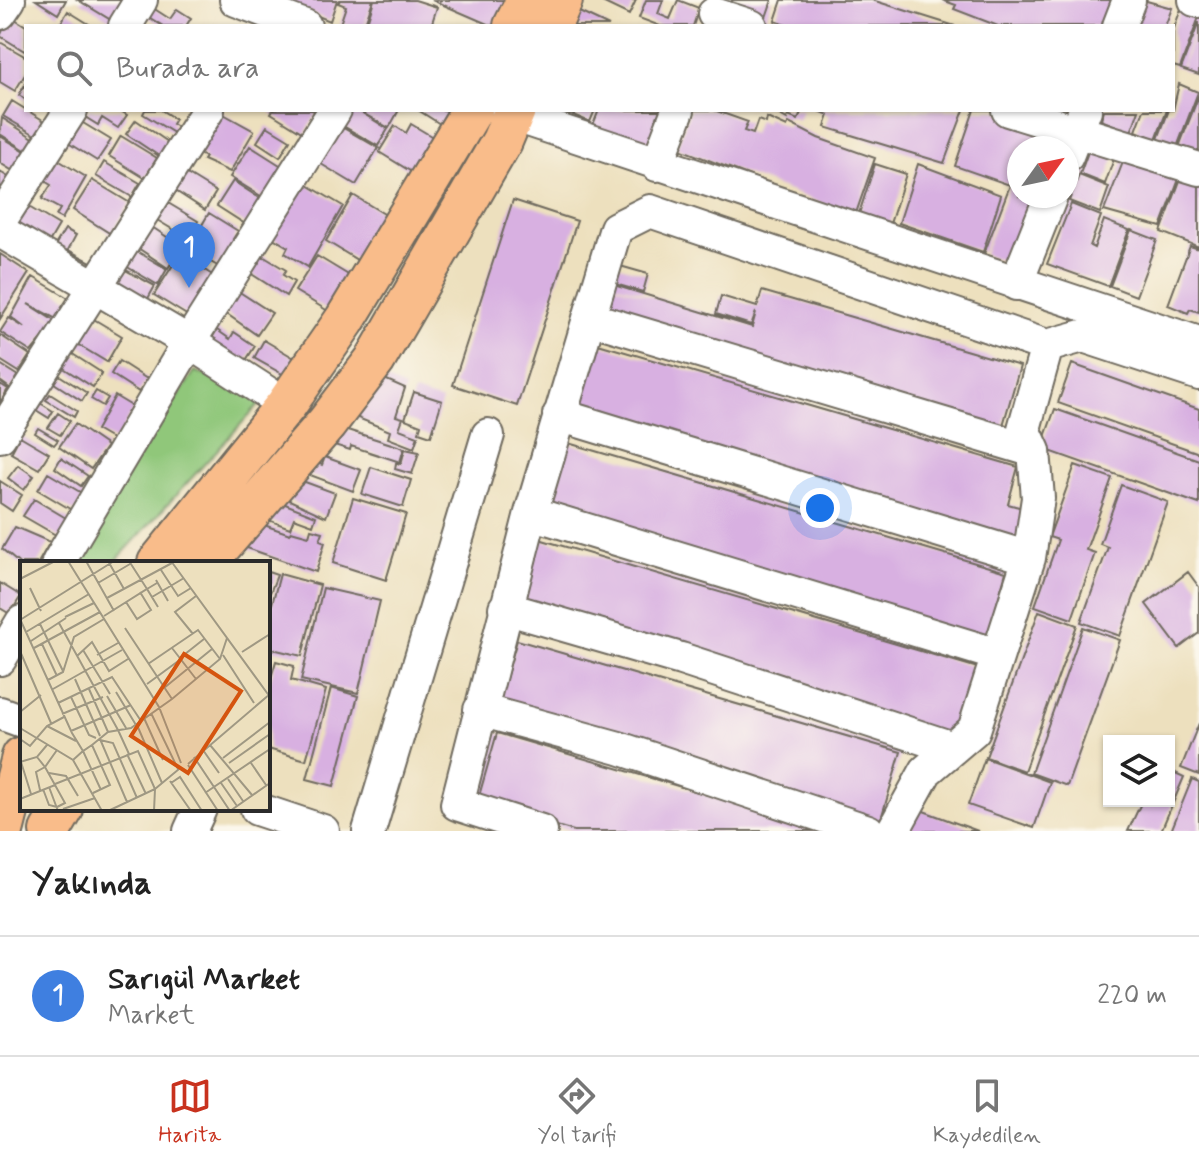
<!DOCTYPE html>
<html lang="tr">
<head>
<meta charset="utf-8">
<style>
  :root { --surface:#fff; --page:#f6f6f6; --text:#222; --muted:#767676; --line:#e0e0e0; --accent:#c8321e }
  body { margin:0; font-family:Mynerve,sans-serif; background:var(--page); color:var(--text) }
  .controls { position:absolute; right:24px; bottom:24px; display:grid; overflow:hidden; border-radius:0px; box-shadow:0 2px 6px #0004 }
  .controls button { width:72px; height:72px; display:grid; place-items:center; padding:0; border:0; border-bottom:2px solid var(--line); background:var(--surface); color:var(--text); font:40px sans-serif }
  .compass { position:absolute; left:1007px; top:136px; width:72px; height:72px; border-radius:50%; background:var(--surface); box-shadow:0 2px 6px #0004; rotate:57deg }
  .you { position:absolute; left:820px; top:508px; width:28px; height:28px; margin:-20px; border:6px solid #fff; border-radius:50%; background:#1a73e8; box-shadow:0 0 0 12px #1a73e833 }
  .badge { display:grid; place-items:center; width:52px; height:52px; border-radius:50%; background:var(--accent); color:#fff; font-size:26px; font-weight:700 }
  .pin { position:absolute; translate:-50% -66px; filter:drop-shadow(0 2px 4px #0008) }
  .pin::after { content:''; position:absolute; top:42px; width:28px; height:24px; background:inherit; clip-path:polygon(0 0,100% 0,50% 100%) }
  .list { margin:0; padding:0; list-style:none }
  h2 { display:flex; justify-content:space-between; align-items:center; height:104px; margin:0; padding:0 32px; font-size:34px }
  h2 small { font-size:26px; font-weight:400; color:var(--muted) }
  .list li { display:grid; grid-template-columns:52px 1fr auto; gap:24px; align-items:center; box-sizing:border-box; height:120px; padding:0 32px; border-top:2px solid var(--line) }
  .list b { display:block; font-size:30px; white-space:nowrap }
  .list p { margin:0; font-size:26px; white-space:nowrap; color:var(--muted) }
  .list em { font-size:26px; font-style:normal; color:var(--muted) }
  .icon { flex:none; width:44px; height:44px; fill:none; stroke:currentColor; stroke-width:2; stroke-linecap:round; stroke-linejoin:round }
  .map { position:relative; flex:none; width:1199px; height:831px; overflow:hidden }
  .search { position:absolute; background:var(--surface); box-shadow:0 2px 6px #0004; left:24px; right:24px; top:24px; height:88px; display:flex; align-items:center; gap:20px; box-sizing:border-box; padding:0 28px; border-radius:0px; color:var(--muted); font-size:30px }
  .sheet { height:224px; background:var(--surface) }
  nav { display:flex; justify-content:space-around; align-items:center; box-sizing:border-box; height:112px; border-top:2px solid var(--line); background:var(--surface); font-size:22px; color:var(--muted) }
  nav a { display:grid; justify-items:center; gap:4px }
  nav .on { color:var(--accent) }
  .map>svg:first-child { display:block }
</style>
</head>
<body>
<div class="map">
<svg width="1199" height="831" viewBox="0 0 1199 831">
  <rect width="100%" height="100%" fill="#fbf7ec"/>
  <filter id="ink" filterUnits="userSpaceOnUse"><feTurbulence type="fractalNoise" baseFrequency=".0125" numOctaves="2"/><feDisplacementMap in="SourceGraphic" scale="16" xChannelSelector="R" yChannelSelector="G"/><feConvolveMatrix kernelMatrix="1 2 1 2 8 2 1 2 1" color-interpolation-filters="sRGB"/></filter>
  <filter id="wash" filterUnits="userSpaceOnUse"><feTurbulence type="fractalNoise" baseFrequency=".006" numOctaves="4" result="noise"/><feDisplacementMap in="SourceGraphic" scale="32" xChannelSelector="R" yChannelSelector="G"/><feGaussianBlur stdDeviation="1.8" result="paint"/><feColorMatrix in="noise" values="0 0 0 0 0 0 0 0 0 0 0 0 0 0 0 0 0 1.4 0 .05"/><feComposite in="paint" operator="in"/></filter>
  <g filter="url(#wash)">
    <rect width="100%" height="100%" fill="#ede0be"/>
    <!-- green -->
    <path fill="#90c77a" stroke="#5e7952" stroke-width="2" d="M195 371 263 400 114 563H67Z"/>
    <g id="blocks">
      <!-- building -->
      <path fill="#d8b0e1" d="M36 0H66L58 14Z
        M78 0H123L111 20Z
        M279 0H337L330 21Z
        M340 0H373L364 26 340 24 346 6 338 3Z
        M374 0H415L437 7 431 26H366Z
        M432 0H511L500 26H492Z
        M598 0H636L629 15Z
        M646 0H663L658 14 670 19 678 0 699 8 693 26H660L639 18Z
        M732 0H772L763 26 728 11Z
        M782 0H872L955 26H789L775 21Z
        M942 0H1116L1106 26H998L954 9 956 5Z
        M1143 0 1172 8 1165 26H1133Z
        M1182 6 1199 13V17L1180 68 1173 66V31Z
        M153 8 170 19 177 9 191 18 186 26H163L147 16Z
        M68 11 92 26H59Z
        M577 11 609 26H570Z
        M10 16 26 26V52L0 36Z
        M1199 22V75L1181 69Z
        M0 42 26 57V73L15 91 0 82Z
        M26 83V100L19 95Z
        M1179 84 1198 92 1177 147 1158 139 1169 110H1173Z
        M1199 95V154L1179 147Z
        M12 101 46 122 37 136 3 116Z
        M89 110H119L127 115 118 128 102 118 98 125 85 117Z
        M145 110H161L175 119 172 124 177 127 174 133 143 114Z
        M273 110H312L317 113 305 134 271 113Z
        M346 110H399L389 128 359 111 388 129 378 146 338 123Z
        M418 110H465L451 131Z
        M561 110H595L590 122Z
        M599 110H664L647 153 591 130Z
        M690 110H714L748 122 744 131 753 134 758 120 766 123 767 118 787 127 789 123 818 138 875 158 855 216 677 148Z
        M771 110H802L798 120 788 116 787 119Z
        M817 110H964L944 163 825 127 829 115Z
        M974 110H995L1063 139 1060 148H1019V196H1045L1019 266 984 254 1010 185 955 166Z
        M1104 110H1139L1131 132 1101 120Z
        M1144 110H1167L1156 139 1136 131Z
        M218 111 254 131 230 172 203 160 205 157 194 151Z
        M2 118 38 141 30 153 0 134Z
        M78 120 111 140 97 161 65 141Z
        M136 120 168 142 159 156 126 134Z
        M411 124 441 142 420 177 379 152 395 126 406 133Z
        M338 125 378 148 356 185 316 161Z
        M267 126 290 140 280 157 257 142Z
        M0 136 25 151 13 171 0 163Z
        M121 136 157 158 145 178 109 156Z
        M1091 144 1116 153 1105 184 1080 174Z
        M250 146 291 172 272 203 230 177Z
        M50 155 86 177 62 219 56 216 60 209 42 199 51 185 38 177Z
        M1125 157 1179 179 1161 227 1104 211Z
        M104 162 140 183 132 197 96 176Z
        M875 164 906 174 887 233 856 223Z
        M918 164 1001 195 983 252 899 223Z
        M1184 170 1199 176V247L1161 232Z
        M182 171 216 192 205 210 171 188Z
        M0 172 10 178 0 196Z
        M1079 175 1109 187 1100 213 1069 201Z
        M92 180 130 203 111 234 73 210Z
        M233 181 269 204 253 229 217 206Z
        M306 184 343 206 308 267 285 253 288 247 273 238Z
        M353 195 394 220 367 266 326 241Z
        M163 200 198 221 187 238 152 217Z
        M513 200 577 221 517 406 453 385Z
        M22 203 59 225 45 249 8 227Z
        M1071 204 1101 216 1090 246 1094 248 1104 220 1129 230 1108 286 1047 264Z
        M209 213 238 231 233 239 244 246 228 272 188 249Z
        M149 225 182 247 168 268 135 246Z
        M65 229 76 235 68 250 91 262 86 272 51 252Z
        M1131 230 1157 240 1136 296 1110 286Z
        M1190 246 1199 249V312L1190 309 1188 313 1168 305Z
        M133 249 167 269 158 285 124 265Z
        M0 254 29 273 0 319Z
        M180 254 223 282 198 322 154 295Z
        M261 255 286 270 283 275 294 282 286 296 250 273Z
        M317 256 350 276 328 311 295 291Z
        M613 264 648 274 643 292 608 282Z
        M122 268 155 286 145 304 112 286Z
        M33 277 70 299 58 320 28 304 56 322 31 352 0 332 9 318 25 328 11 317Z
        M607 283 752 327 756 312 751 325 716 314 721 296 757 307 762 291 1020 366 1000 436 598 318Z
        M238 291 272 313 257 335 224 312Z
        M92 318 122 336 107 362 77 344Z
        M217 330 230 339 234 332 255 346 241 368 207 346Z
        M0 335 30 355 19 372 0 360Z
        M264 340 296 359 286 376 254 358Z
        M598 344 1018 467 1008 504 1026 509 1016 542 578 413Z
        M71 353 102 373 93 387 62 367Z
        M119 361 147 379 139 392 111 374Z
        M0 364 19 376 11 389 0 381Z
        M1072 364 1199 409V453L1058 403Z
        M59 375 87 393 82 401 54 383Z
        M380 377 405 388 396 416 403 418 399 429 418 436 414 448 388 438 390 431 353 416Z
        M0 384 8 389 0 403Z
        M96 391 108 398 103 406 91 399Z
        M414 392 442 401 431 436 419 432 421 425 405 419Z
        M50 394 77 411 74 417 46 400Z
        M115 396 135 408 115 441 96 430Z
        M40 403 53 411 49 418 36 410Z
        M1055 409 1199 460V504L1041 448Z
        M58 413 70 421 60 435 48 428Z
        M75 424 107 446 91 469 59 447Z
        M38 428 58 440 54 445 35 433Z
        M341 428 404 448 400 462 351 446 350 450 331 444Z
        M20 436 49 453 39 469 11 453Z
        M568 443 1006 572 986 642 547 513Z
        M405 449 419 452 412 474 395 469 396 463 401 464Z
        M325 457 361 470 353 491 310 475 315 462 322 465Z
        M61 458 88 476 81 486 55 468Z
        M18 465 34 476 24 490 8 478Z
        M1075 465 1112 478 1086 550 1095 553 1072 619 1035 606 1058 540 1049 537Z
        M371 467 411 480 403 507 362 494Z
        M48 473 85 495 75 512 38 490Z
        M0 481 22 495 12 511 0 503Z
        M305 482 335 493 326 517 285 498Z
        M1121 485 1168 502 1120 636 1081 622 1108 547 1100 544Z
        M353 498 406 514 386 580 333 563Z
        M34 499 71 521 61 538 23 516Z
        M280 502 316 516 313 525 294 518 290 528 268 520 271 510 277 512Z
        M261 524 290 534 291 531 309 536 311 529 323 532 320 540 325 542 316 572 244 547Z
        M15 527 50 542 38 563H22V566L2 549Z
        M539 539 978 668 958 738 520 609Z
        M268 572 277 575 268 598Z
        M1188 572 1199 587V633L1179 648 1146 604Z
        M280 574 320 585 302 656 268 648V619Z
        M0 583 21 596 10 614 0 608Z
        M323 588 380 601 358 693 301 680Z
        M1039 611 1077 625 1024 771 986 757Z
        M1083 627 1120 640 1067 786 1031 773Z
        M517 640 901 752 880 822 497 710Z
        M276 661 294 666 291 680 326 690 306 760 268 749V688Z
        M331 688 358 696 334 786 307 779Z
        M1199 723V775L1181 768Z
        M497 733 828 830V831H574L477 803Z
        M985 758 1050 782 1034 828 968 805Z
        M1169 770 1184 777 1161 831H1128L1142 801H1169Z
        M1192 779 1199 782V831H1171Z
        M918 809 978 831H910Z"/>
    </g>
  </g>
  <g filter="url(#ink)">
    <use href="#blocks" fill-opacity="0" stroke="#6f6a5e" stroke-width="2"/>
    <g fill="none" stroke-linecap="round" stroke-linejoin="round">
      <!-- minor casing -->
      <g stroke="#6f6a5e" stroke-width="36">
        <path id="minor" d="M236 0 305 26
          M1195 0 1199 1
          M0 13 9 0
          M714 14 751 26
          M125 26 141 0
          M1119 26 1129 0
          M507 110 513 115 1199 343
          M1008 110 1199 169
          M1067 156 1085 110
          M657 165 678 110
          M0 221 71 110
          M0 231 189 342 286 405
          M1016 284 1051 196
          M589 318 1034 451
          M559 415 1029 558
          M0 436 208 110
          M531 513 998 655
          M58 563 189 342 335 110
          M505 608 681 659 953 748
          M0 659 22 622
          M480 710 619 748 868 831
          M0 713 22 721
          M257 809 323 831
          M190 831 200 809
          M369 831 488 435
          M541 831 457 804 531 513 616 228 650 211 1047 346 1083 336 1199 374
          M893 831 926 771 974 730 1029 558 1038 498 1034 451 1024 429 1047 346"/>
      </g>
      <!-- major casing -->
      <g stroke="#6f6a5e" stroke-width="44">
        <path id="major" d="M514 26 527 0
          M551 26 562 0
          M158 563 286 405 345 320 472 110
          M206 563 327 423 375 360 502 141 515 110
          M3 831 22 757
          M50 831 63 809"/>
      </g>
      <!-- minor -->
      <use href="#minor" stroke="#fff" stroke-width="32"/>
      <!-- major -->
      <use href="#major" stroke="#f9bc8a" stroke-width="40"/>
    </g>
  </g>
  <!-- overview -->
  <g transform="translate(20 561)">
    <rect width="250" height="250" fill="#ede0be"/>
    <path fill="none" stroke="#9f9883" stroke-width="2" d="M48 0 139 146 161 202M66 0 94 50M88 0 104 28M109 0 127 28 137 22M151 0 250 136M141 9 158 35 171 27M0 18 35 0M136 19 148 40M78 22 110 3M10 27 21 50M132 36 164 17M87 37 152 2M106 41 117 58 131 49 120 31M84 55 127 28 138 46M45 56 74 42M0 58 52 172 63 190 72 184 90 224 73 232M0 59 94 0M39 62 98 169M20 63 43 110M105 67 152 138M6 71 69 33M173 73 155 51 176 35M11 80 46 57M22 83 37 115M14 87 80 51M152 87 176 118M63 89 90 133M0 90 31 162M222 91 250 73M77 94 98 82M203 94 234 142M57 95 72 81 89 110 108 98M160 97 184 78M128 103 178 69 200 98M55 118 80 175M28 119 43 111 54 76 84 58M127 123 161 98M144 127 192 88M33 128 102 89M69 128 88 171M96 131 116 164M87 135 106 167M51 136 69 174 76 177M38 142 92 116 121 160M0 151 21 134M131 152 158 208M42 153 83 136M124 157 143 199M117 164 142 222M27 165 56 180M0 167 53 199 82 250M98 169 109 193M51 170 111 144M0 178 10 185 27 165 44 156M80 178 107 241M80 179 93 182 117 237M72 184 88 171 111 167 152 138 200 98 207 77M190 184 232 234M183 189 199 212M107 193 126 233M17 196 25 206 37 189M174 196 210 250M203 197 250 161M53 199 63 190 81 229M0 201 17 196 27 184M1 201 11 233M209 202 250 173M231 202 246 224M168 203 250 133M168 204 198 250M29 212 46 215 58 235M208 218 223 240M150 220 171 250M151 222 160 216 182 250M201 222 217 245M35 223 118 190 135 228 88 250M29 226 38 250M23 228 29 244 37 246M20 229 16 211 25 206 35 224M185 232 250 188M0 238 35 224 45 242 37 246M43 248 75 237M134 250 135 228 159 208M210 250 250 222"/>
    <path fill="#d5540f" fill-opacity="0.15" stroke="#d5540f" stroke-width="4" d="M164 93 221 130 168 212 111 175Z"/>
    <rect width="250" height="250" fill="none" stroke="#2b2b2b" stroke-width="4"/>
  </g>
</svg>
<div class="controls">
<button><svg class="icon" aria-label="layers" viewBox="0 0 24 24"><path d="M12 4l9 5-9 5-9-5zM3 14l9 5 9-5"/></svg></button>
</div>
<svg class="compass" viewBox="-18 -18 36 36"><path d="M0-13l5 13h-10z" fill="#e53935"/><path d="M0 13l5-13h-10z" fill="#767676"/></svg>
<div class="you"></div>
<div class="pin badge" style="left:189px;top:288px;background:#3f7fe0">1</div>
<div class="search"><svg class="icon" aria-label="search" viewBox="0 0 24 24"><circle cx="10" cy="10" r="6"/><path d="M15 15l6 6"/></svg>Burada ara</div>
</div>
<section class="sheet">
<h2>Yakında<small></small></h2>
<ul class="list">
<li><span class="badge" style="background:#3f7fe0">1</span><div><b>Sarıgül Market</b><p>Market</p></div><em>220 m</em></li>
</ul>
</section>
<nav>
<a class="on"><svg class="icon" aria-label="map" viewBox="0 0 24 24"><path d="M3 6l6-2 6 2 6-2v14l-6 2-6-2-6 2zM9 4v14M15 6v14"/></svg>Harita</a>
<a><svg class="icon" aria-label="directions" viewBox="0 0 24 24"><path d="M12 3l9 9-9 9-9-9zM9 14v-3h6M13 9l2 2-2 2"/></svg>Yol tarifi</a>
<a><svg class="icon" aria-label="saved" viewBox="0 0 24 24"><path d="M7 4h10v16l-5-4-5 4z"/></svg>Kaydedilen</a>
</nav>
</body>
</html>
